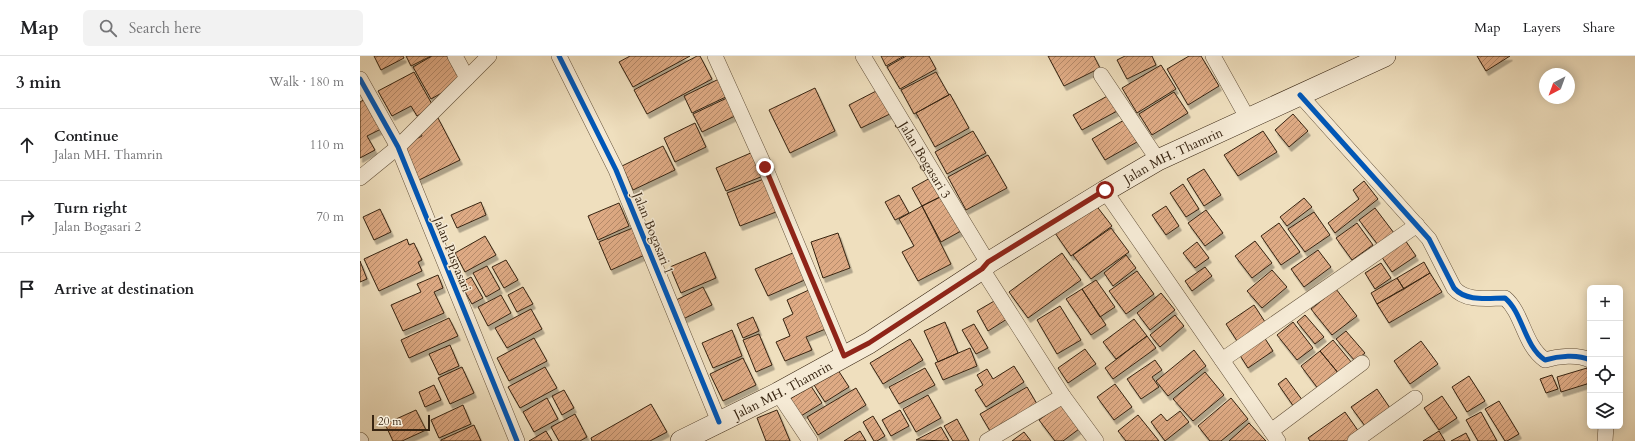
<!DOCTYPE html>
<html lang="en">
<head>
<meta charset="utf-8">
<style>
  :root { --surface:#fff; --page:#f2f2f2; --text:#202124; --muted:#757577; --line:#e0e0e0 }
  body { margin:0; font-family:Cardo,serif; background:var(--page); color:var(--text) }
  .controls { position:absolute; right:12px; bottom:12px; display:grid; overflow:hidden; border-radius:6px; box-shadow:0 2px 10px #0003 }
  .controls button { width:36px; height:36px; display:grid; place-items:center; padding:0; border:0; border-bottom:1px solid var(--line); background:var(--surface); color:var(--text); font:20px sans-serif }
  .compass { position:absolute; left:1179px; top:12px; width:36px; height:36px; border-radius:50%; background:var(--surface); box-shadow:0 2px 10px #0003; rotate:221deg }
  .scale { position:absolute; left:12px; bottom:10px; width:58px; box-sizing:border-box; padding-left:4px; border:2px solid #372411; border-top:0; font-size:11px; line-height:14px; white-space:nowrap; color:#372411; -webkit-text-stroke:3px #f5ead5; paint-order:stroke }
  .stop { position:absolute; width:12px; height:12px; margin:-9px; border:3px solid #8f2418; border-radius:50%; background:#fff }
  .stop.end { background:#8f2418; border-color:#fff; box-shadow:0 1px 4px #0008 }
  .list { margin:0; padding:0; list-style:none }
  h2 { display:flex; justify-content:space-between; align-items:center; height:52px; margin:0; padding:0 16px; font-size:17px }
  h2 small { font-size:13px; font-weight:400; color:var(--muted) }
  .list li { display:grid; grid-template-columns:26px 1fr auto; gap:12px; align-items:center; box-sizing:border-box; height:72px; padding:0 16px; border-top:1px solid var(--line) }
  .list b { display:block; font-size:15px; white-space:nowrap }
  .list p { margin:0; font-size:13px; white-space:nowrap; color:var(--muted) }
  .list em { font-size:13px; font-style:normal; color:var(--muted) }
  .icon { flex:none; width:22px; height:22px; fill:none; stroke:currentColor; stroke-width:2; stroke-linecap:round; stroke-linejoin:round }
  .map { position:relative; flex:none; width:1275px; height:385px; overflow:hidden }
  header { display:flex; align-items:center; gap:24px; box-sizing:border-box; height:56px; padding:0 20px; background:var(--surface); border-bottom:1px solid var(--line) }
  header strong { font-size:19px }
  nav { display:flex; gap:22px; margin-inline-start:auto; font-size:14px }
  .search { width:280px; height:36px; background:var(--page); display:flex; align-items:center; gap:10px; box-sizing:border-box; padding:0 14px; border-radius:6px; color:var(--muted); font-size:15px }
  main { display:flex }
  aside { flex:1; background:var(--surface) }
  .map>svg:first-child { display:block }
</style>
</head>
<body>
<header>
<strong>Map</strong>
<div class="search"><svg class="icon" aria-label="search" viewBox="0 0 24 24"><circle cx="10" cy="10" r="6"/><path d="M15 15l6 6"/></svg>Search here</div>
<nav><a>Map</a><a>Layers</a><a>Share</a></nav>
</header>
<main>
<aside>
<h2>3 min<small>Walk · 180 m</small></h2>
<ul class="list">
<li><svg class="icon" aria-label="ahead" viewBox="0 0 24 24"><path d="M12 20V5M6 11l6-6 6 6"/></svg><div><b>Continue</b><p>Jalan MH. Thamrin</p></div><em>110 m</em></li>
<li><svg class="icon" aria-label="right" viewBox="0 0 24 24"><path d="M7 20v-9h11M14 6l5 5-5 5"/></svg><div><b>Turn right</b><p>Jalan Bogasari 2</p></div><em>70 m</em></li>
<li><svg class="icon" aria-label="arrive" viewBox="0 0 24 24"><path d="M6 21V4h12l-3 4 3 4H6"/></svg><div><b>Arrive at destination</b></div></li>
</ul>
</aside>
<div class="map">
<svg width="1275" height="385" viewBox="0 0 1275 385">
  <defs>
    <pattern id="building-hatch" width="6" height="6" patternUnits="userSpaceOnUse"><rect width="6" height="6" fill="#deaa84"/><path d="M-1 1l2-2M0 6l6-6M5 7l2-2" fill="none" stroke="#b58a6b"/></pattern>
    <filter id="shadow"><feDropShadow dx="2.5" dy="4.5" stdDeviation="0" flood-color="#0004"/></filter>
  </defs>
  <rect width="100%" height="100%" fill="#efdfbe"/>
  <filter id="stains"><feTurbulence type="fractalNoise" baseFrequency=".005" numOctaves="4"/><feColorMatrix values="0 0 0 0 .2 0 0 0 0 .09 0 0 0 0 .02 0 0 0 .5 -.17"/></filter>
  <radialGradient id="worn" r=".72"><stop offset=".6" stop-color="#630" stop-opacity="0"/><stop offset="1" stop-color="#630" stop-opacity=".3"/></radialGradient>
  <!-- building -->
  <path fill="url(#building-hatch)" stroke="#372411" filter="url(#shadow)" d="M14 0H43L44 2 21 14Z
    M46 0H71L51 10Z
    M72 0H87L101 26 71 43 53 11Z
    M270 0H330L273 31 259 6Z
    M337 0H340L352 23 287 58 274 34Z
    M521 0H544L526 10Z
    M546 0H569L576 13 540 33 527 11Z
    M688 0H734L740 12 704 30Z
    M765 0H792L796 9 767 23 757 4Z
    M829 0H841L859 30 828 49 807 13Z
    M1117 0H1150L1126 15Z
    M801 9 816 33 777 57 762 32Z
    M54 16 73 50 57 60 51 50 32 60 18 35Z
    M576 16 589 39 554 58 541 34Z
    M361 22 370 39 332 57 324 40Z
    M455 32 475 75 430 97 409 54Z
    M522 32 534 56 501 72 489 49Z
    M814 36 828 57 792 79 779 58Z
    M590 38 609 72 575 91 556 57Z
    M751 38 759 54 722 74 713 59Z
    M369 41 377 59 342 76 333 58Z
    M5 43 21 73 7 80 15 94 0 102V46Z
    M933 58 948 75 929 91 915 74Z
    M78 62 100 104 57 125 40 91 62 80 59 72Z
    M764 64 777 86 745 104 732 83Z
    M335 67 346 91 315 106 304 82Z
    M613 75 626 97 587 118 575 96Z
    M903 75 917 96 878 120 864 99Z
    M303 90 315 114 273 134 262 110Z
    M393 96 403 120 366 135 356 112Z
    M628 99 647 132 606 154 588 121Z
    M844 113 861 139 844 150 827 123Z
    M572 121 582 140 562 150 552 132Z
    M404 123 416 156 380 170 367 137Z
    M1004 125 1018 143 975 177 968 167 999 143 993 134Z
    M823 128 839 153 826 161 810 137Z
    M539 139 549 157 535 164 525 146Z
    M582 140 601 175 581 186 562 150Z
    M944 142 952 151 927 170 920 161Z
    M121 146 126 159 97 172 91 159Z
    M259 147 269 170 238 184 228 160Z
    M735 148 752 170 711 200 695 177Z
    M562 150 591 208 558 225 542 196 554 190 539 163Z
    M806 150 819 170 806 179 792 159Z
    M1015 152 1034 177 1018 189 999 164Z
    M20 153 31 176 14 184 3 161Z
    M846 154 863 177 845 190 828 167Z
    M954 156 970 179 945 196 928 173Z
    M919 167 940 196 921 209 901 180Z
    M997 167 1013 189 992 204 976 182Z
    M275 171 287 198 251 214 239 186Z
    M751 172 769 196 731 223 713 199Z
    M478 177 490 212 463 222 451 186Z
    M125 180 136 199 105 216 95 197Z
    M47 183 49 189 54 187 62 204 58 206 62 215 19 235 4 203Z
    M1045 184 1056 200 1032 216 1021 200Z
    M895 185 912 207 892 222 875 200Z
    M837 186 849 202 835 212 823 197Z
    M958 194 971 211 944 231 931 213Z
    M345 196 356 222 321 237 310 211Z
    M435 196 447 223 408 240 395 213Z
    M702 197 721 224 668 262 649 236Z
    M766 199 776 212 753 230 744 217Z
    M146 204 158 224 144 232 132 211Z
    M0 205 7 223 0 226Z
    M1064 206 1070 217 1044 233 1037 222Z
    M1021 207 1031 222 1015 233 1005 217Z
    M127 210 140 233 126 241 113 217Z
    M845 211 852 220 832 235 825 225Z
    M912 214 927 231 902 252 887 235Z
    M777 215 794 238 766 258 749 235Z
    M1070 217 1082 236 1029 267 1017 248Z
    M78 219 83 232 74 236 84 257 43 275 31 249 61 236 57 228Z
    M111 221 123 242 112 248 100 227Z
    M1037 222 1044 233 1017 248 1011 237Z
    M736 224 755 251 740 261 722 233Z
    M163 231 173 248 157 256 148 239Z
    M343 231 352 249 321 264 312 246Z
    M451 233 468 272 446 281 452 294 425 305 416 286 430 280 423 263 433 258 427 244Z
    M722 233 746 269 731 279 706 243Z
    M976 233 997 260 972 279 951 253Z
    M801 237 815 254 790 274 777 257Z
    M141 239 151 257 128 270 118 251Z
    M636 244 647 263 628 275 617 255Z
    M894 249 907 269 879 288 866 268Z
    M700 250 721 284 697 298 677 264Z
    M171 253 182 273 147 292 135 272Z
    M815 259 824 270 800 291 790 279Z
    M945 259 964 281 955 288 937 266Z
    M393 261 399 275 383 282 377 268Z
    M89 262 98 280 49 302 41 284Z
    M774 263 787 280 756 303 743 286Z
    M585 266 598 297 578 306 564 275Z
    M933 266 953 292 937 304 917 279Z
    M614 268 628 292 616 298 602 274Z
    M372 274 382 300 353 312 342 287Z
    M986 275 1005 297 995 305 976 283Z
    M399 278 412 309 396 316 383 284Z
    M787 280 796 292 753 323 745 312Z
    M904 281 913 295 888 312 879 298Z
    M174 282 187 305 149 325 137 302Z
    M550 283 563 304 523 328 510 307Z
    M973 284 992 307 979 318 960 295Z
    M1061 285 1078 308 1050 328 1034 305Z
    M90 289 99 310 79 319 69 298Z
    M610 292 617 310 583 324 575 307Z
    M725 293 736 308 708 327 698 312Z
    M834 294 846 310 808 340 796 325Z
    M960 295 979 318 959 334 941 310Z
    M383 302 396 329 363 345 350 318Z
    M795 304 802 314 792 321 799 331 781 343 767 323Z
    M654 310 664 326 626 351 615 334 623 329 617 319 627 313 633 323Z
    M102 311 114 337 90 348 78 322Z
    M185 311 197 332 160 352 148 331Z
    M565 312 575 329 539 348 529 331Z
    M1227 312 1230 327 1201 336 1197 321Z
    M478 314 489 331 465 346 454 329Z
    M845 316 864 339 833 365 813 343Z
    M1192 319 1198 333 1186 337 1180 323Z
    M1109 320 1125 345 1107 356 1092 331Z
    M926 322 943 345 934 351 918 328Z
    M755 328 772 351 754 364 737 341Z
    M74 329 81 344 65 351 59 336Z
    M451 330 462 347 436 363 425 346Z
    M667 331 677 348 630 375 620 358Z
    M496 332 506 349 458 379 447 361Z
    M1017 333 1030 352 1005 370 991 351Z
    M204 334 214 352 202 359 192 340Z
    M568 339 581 362 556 376 543 353Z
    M1082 340 1097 362 1079 374 1064 352Z
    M187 342 198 363 174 376 163 356Z
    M871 342 888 363 861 385H850L838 370Z
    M1139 345 1159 378 1147 385H1145L1125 353Z
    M291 348 307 376 290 385H232L231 382Z
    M701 348 719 373 703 385H695L679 364Z
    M103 349 111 368 79 382 71 364Z
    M56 354 66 374 42 385H33L25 368Z
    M417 354 430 385H406L397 362Z
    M540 354 549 370 531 380 522 364Z
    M820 355 829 366 805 385 791 366 801 358 807 365Z
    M985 356 999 376 987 385H950L948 382Z
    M1121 356 1137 385H1118L1106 364Z
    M215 358 227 381 220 385H199L191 371Z
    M778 359 799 385H766L758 375Z
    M513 360 525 380 517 385H514L503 366Z
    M597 363 609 385H593L584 370Z
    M889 367 906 385H869Z
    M114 369 121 385H81V384Z
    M581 371 589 385 556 384Z
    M186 375 192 385H169Z
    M500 375 506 385H484Z
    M1079 375 1085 385H1063Z
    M664 376 671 385H652Z
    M1106 377 1110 385H1091Z"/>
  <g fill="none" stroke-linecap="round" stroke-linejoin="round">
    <!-- minor casing -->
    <g stroke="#65533c" stroke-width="16">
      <g id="minor">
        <path d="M95 0 107 22"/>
        <path d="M199 0 256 114 359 366"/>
        <path d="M355 0 405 111 484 301"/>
        <path id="s1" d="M503 0 628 207"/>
        <path d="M853 0 888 63"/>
        <path d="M741 19 798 104"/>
        <path d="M0 23 38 91 157 385"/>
        <path d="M940 39 1069 183 1094 232C1106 246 1128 242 1145 242 1163 257 1164 290 1185 304 1198 300 1218 298 1230 304"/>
        <path d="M0 122 38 91 129 0"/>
        <path d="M745 135 918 385"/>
        <path d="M622 213 703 340 736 385"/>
        <path d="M862 304 1057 169"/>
        <path d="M418 337 450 385"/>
        <path d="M911 375 1002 307"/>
        <path d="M0 384 1 385"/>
        <path d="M627 385 703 340"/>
        <path d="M995 385 1055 342"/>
        <path d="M1245 385 1246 370"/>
      </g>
    </g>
    <!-- secondary casing -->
    <g stroke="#372411" stroke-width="22">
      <g id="secondary">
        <path id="s2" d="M321 385 418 337 509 287 622 213 628 207 745 135 798 104 1025 0"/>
      </g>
    </g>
    <!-- minor -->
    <use href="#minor" stroke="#f5ead5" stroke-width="15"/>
    <!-- secondary -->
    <use href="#secondary" stroke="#f5ead5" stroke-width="21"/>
    <!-- cycleway casing -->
    <g stroke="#f5ead5" stroke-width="8">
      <path id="cycleway" d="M199 0 256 114 359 366
        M0 23 38 91 157 385
        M940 39 1069 183 1094 232C1106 246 1128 242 1145 242 1163 257 1164 290 1185 304 1198 300 1218 298 1230 304"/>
    </g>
    <!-- cycleway -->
    <use href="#cycleway" stroke="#0057b8" stroke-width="5"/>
  </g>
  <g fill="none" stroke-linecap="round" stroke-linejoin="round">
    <!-- route -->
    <path stroke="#8f2418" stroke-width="5" d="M405 111 484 300 509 287 622 213 628 206 745 134"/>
  </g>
  <g text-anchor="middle" stroke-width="3" stroke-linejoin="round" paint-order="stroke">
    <!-- street labels -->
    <g font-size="13" fill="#372411" stroke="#f5ead5">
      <text dy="5" stroke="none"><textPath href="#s2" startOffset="570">Jalan MH. Thamrin</textPath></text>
      <text dy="5" stroke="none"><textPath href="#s1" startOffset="121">Jalan Bogasari 3</textPath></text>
      <text transform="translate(294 177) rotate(68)" y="5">Jalan Bogasari 1</text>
      <text transform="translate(93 198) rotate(68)" y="5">Jalan Puspasari</text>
      <text dy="5" stroke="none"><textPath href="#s2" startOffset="114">Jalan MH. Thamrin</textPath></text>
    </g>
  </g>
  <rect width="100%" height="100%" filter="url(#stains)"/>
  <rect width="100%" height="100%" fill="url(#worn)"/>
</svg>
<div class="controls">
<button>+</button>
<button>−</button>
<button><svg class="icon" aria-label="locate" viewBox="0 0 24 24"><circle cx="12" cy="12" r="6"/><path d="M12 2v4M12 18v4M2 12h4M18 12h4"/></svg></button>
<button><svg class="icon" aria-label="layers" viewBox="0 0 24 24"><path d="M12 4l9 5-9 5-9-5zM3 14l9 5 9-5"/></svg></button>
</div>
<svg class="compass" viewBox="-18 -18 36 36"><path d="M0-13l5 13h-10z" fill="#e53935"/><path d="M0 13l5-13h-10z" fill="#757577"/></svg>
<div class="scale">20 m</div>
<div class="stop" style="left:745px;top:134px"></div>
<div class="stop end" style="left:405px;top:111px"></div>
</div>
</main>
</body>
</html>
